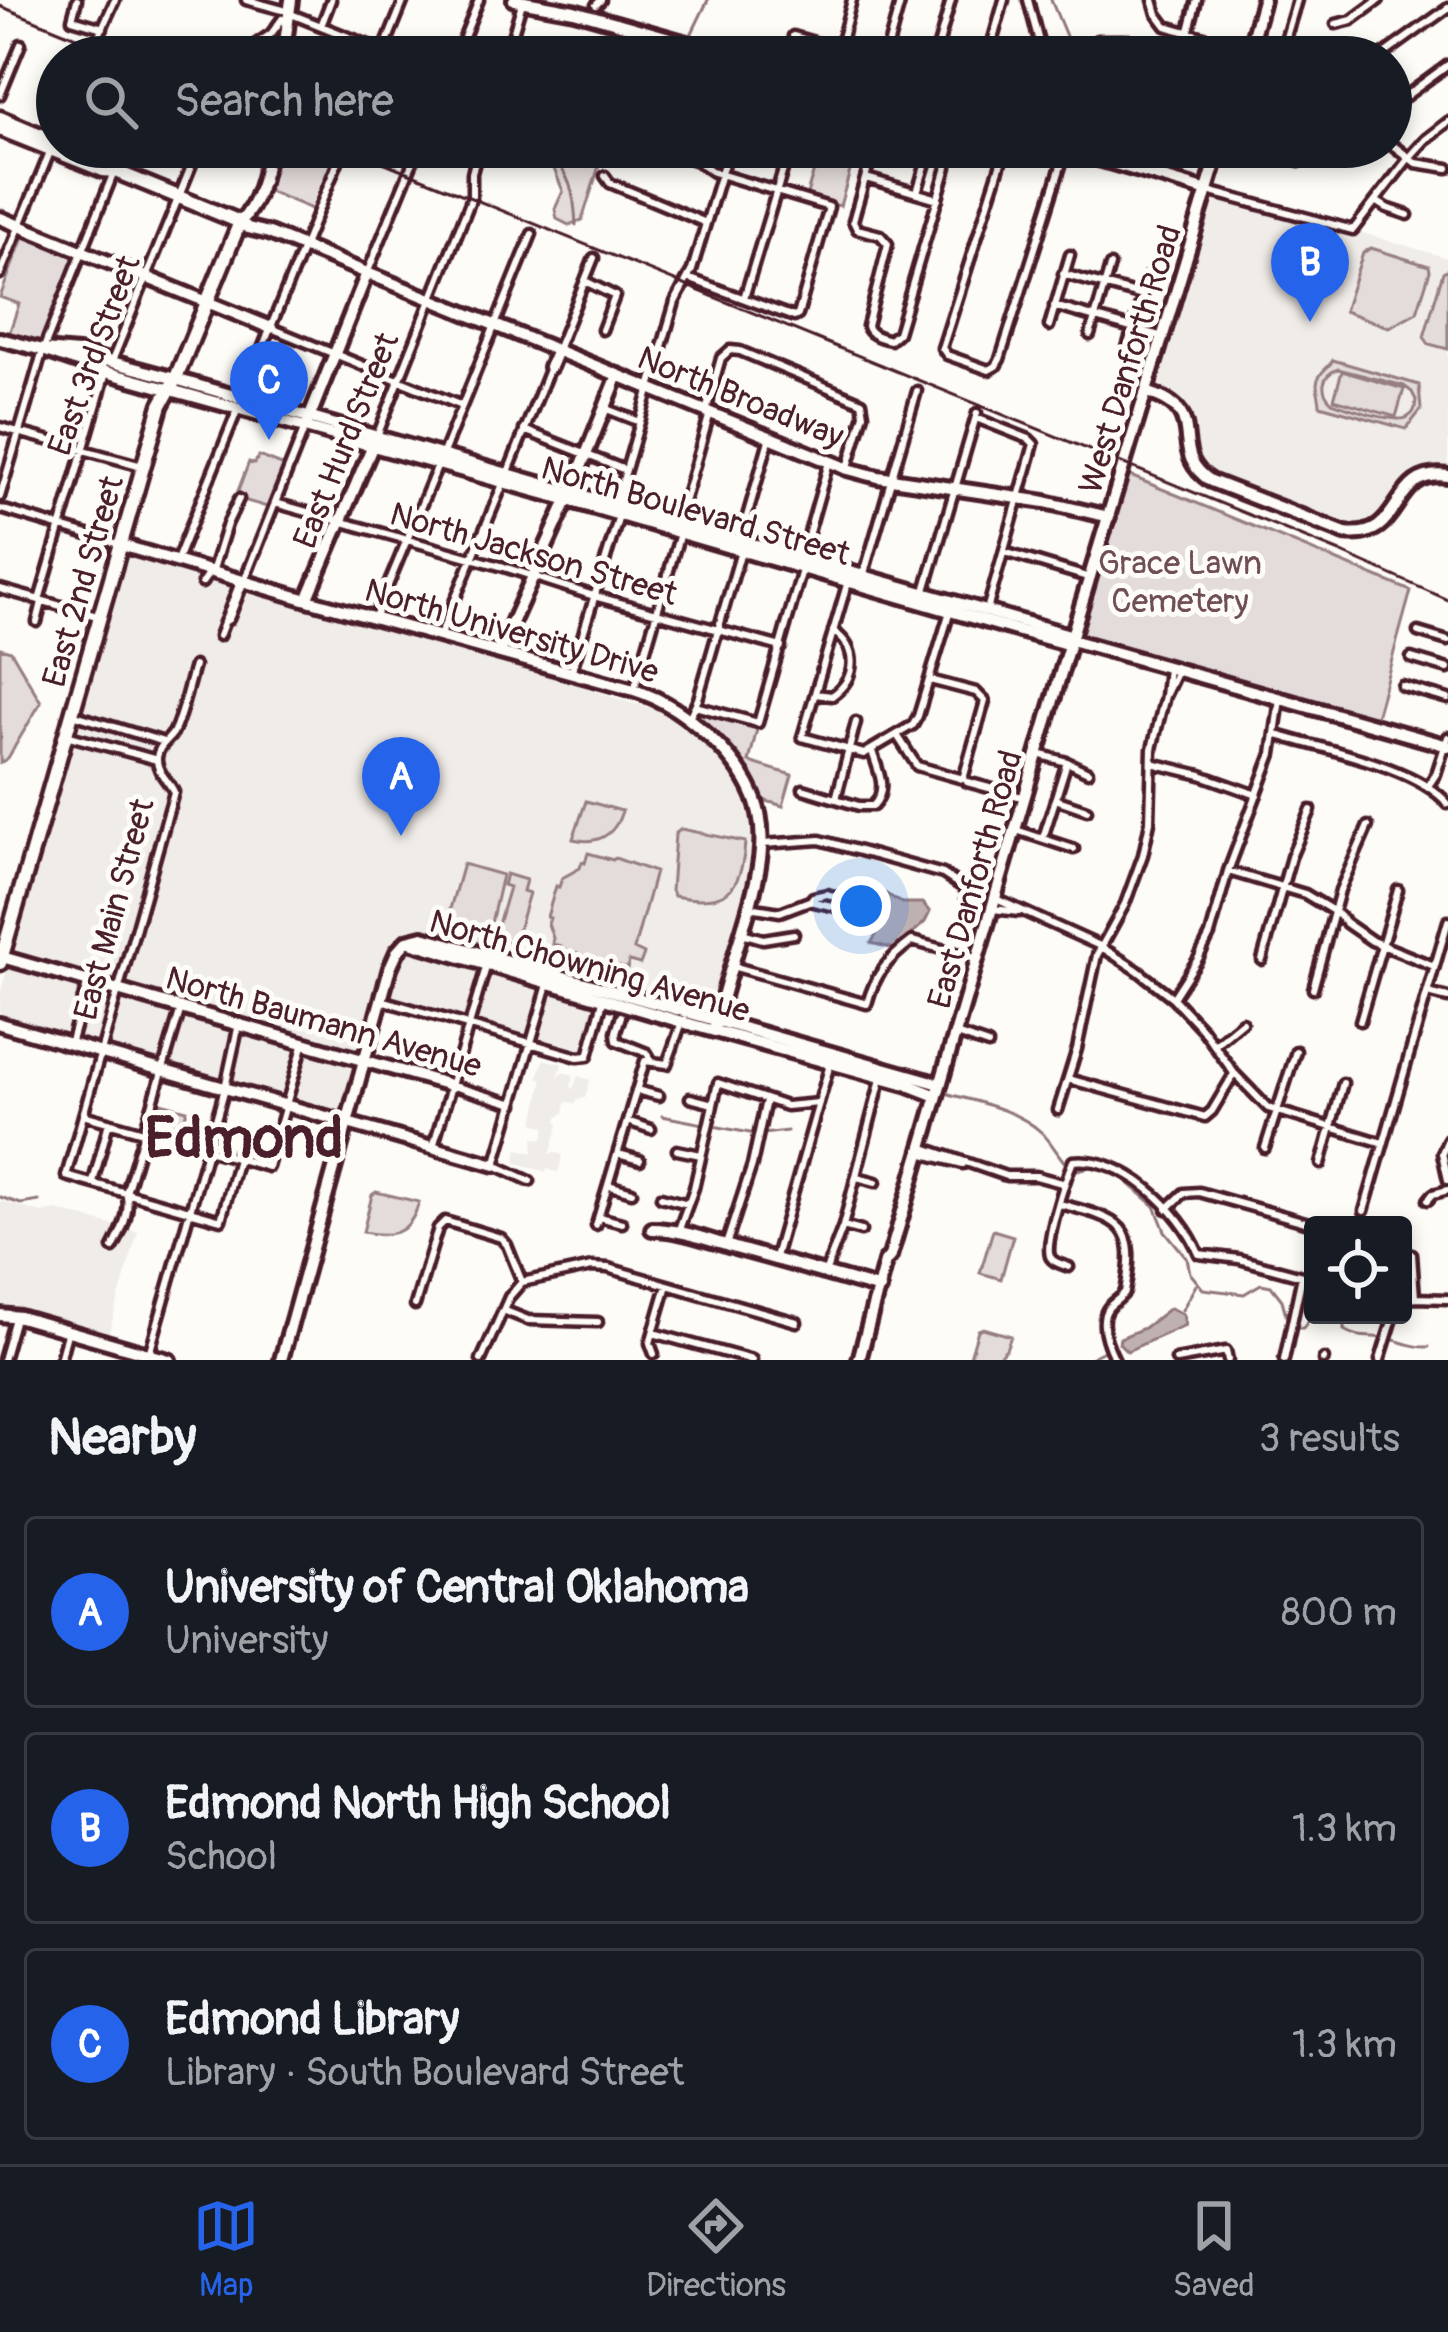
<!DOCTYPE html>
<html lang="en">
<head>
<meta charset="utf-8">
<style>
  :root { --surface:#171b24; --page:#20242c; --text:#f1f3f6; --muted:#9ea1a6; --line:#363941; --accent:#2563eb }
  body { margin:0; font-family:Pangolin,sans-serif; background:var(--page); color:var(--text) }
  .controls { position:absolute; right:36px; bottom:36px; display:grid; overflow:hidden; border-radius:12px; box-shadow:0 6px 18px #0003 }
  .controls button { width:108px; height:108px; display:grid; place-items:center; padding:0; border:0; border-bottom:3px solid var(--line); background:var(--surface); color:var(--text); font:60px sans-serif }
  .you { position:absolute; left:861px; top:906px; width:42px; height:42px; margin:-30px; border:9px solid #fff; border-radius:50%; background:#1a73e8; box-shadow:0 0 0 18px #1a73e833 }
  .badge { display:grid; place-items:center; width:78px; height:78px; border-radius:50%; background:var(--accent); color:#fff; font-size:39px; font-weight:700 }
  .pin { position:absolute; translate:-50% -99px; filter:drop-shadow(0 3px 6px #0008) }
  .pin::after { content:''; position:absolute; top:63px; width:42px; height:36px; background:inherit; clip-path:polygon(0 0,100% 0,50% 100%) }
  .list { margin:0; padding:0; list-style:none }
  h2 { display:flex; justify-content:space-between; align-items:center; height:156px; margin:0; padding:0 48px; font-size:51px }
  h2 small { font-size:39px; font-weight:400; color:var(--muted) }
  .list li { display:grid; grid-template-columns:78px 1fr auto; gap:36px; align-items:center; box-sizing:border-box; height:192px; margin:0 24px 24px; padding:0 24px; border:3px solid var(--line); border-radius:12px }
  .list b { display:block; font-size:45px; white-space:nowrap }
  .list p { margin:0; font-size:39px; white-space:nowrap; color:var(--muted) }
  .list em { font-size:39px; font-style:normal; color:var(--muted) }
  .icon { flex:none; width:66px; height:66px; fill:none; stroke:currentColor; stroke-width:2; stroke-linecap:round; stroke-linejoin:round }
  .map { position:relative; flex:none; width:1448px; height:1360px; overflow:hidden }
  .search { position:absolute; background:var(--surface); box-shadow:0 6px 18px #0003; left:36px; right:36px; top:36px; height:132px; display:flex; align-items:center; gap:30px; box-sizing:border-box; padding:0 42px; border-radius:66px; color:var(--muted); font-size:45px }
  .sheet { height:804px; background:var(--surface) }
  nav { display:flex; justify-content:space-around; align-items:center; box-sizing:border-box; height:168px; border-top:3px solid var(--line); background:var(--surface); font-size:33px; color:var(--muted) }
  nav a { display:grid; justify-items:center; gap:6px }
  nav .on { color:var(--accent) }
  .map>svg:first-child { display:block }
</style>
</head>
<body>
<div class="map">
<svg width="1448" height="1360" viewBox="0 0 1448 1360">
  <rect width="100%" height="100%" fill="#fdfcf7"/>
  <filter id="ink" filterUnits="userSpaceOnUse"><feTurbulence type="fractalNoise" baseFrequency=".00833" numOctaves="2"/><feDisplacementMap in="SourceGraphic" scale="24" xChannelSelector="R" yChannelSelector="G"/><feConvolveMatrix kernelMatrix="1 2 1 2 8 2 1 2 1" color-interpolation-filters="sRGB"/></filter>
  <g filter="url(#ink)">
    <!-- built -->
    <path fill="#f0ece8" d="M1219 197 1318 226 1348 233H1362L1448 258V471L1419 472 1406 481 1387 507 1367 527 1349 528 1276 496 1268 497 1208 472 1194 456 1193 428 1188 412 1178 400 1153 386 1210 200Z
      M128 556 489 656 631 703 665 711 676 717 729 769 739 784 748 814 756 828V861L752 877 709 1015 605 985 584 1052 378 994 345 1116 0 1021V994Z
      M544 1059 562 1064 558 1078 562 1072 574 1075 571 1087 573 1089 578 1076 590 1080 585 1098 577 1100 576 1103 566 1102 564 1113 558 1117 557 1122 559 1124 550 1155 553 1152 563 1155 558 1172 547 1169 546 1172 515 1162 518 1149 533 1153 534 1138 543 1139 546 1127 534 1123 543 1079 538 1077Z
      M0 1201 42 1213 56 1210 138 1232 108 1335 0 1303Z"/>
    <!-- green -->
    <path fill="#e3dcda" stroke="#967e82" stroke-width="3" fill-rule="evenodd" d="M273 147H335L341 149 316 211 261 188Z
      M523 147H605L582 220 569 225 557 219 555 209 563 191 554 169 533 160Z
      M821 147H857L840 206 806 197Z
      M24 235 76 256 43 342 9 334 19 304 0 297Z
      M1371 248 1429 266 1430 271 1417 312 1389 327 1344 311 1363 253Z
      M1448 269V349L1429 344 1424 337 1443 272Z
      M1333 360 1419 385 1421 410 1406 429 1320 405C1320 398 1317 390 1317 384 1318 372 1328 369 1333 360ZM1338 369 1404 386 1412 392 1416 400C1415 408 1416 412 1408 417 1396 425 1346 407 1332 402 1319 390 1322 375 1338 369Z
      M1342 371 1404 389 1396 417 1334 399Z
      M259 456 287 467 270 508 240 499 241 494 238 491 249 462 254 464Z
      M1128 475 1411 591 1376 717 1082 634Z
      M0 648 11 651 41 702 8 758 0 763Z
      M698 710 758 725 749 762 792 775 783 806 760 799 744 768 697 718Z
      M586 801 622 811C615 835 598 845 573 839Z
      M681 829 745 842C742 893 725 906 674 896L671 891 675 834Z
      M588 853 613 860 615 858 655 872 634 949 644 954 640 964 629 961 627 969 561 949V946L552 944 553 938 548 924 550 918 547 917 556 886 559 887 562 878 580 868 582 862 585 863Z
      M463 864 502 875 486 945 443 933Z
      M506 874 526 880 523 891 529 893 514 944 494 938 509 887 503 885Z
      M157 1102 187 1110 184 1120 212 1127 206 1144 203 1146 152 1131 150 1128Z
      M376 1192 419 1202C410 1234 393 1238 363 1232L372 1195Z
      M993 1230 1013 1236 1001 1279 980 1273Z
      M983 1328 1011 1336 1006 1349 995 1360H969L978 1330Z"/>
    <!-- water -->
    <path fill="#c0b1b1" stroke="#91777b" stroke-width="3" d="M877 891H881L902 903H922L930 912 925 922 895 949 871 943 876 935V928L886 920 888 914Z
      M1170 1308 1183 1314 1185 1325 1127 1351 1119 1343 1120 1338 1144 1328Z"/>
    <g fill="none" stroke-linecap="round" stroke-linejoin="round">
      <!-- stream -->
      <path stroke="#91777b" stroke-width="3" d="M1051 0 1066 36 1069 57
        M690 37 708 0
        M683 57 686 48
        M548 147C569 179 574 185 576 225
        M0 739 1 737
        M949 1094C978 1102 1019 1111 1041 1132 1054 1144 1059 1159 1073 1171L1094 1166
        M662 1116 755 1134
        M763 1134 787 1131
        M1118 1174 1155 1206 1165 1231 1187 1258 1190 1273 1203 1289 1244 1294 1261 1284 1271 1286 1282 1300 1288 1322
        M0 1197 21 1204 39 1201
        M1182 1310 1196 1285
        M1344 1315V1330C1358 1339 1370 1336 1386 1338 1402 1341 1412 1348 1429 1347
        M1296 1328H1303L1313 1314
        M1086 1360 1114 1346"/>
      <!-- street casing -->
      <g stroke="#4a1f2b" stroke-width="15">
        <path id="street" d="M77 0 72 19 103 28
          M246 0 283 10
          M1028 0 1043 57
          M1153 0 1157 14 1166 26 1249 50
          M596 5 601 0
          M291 14 399 57
          M1336 24 1352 20 1379 0
          M321 26 331 0
          M793 36 839 49
          M263 41 273 42 277 48
          M1249 49 1279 57
          M89 57 115 0
          M237 57 271 34 282 19
          M381 57 404 0
          M456 57 479 0
          M506 57 522 3
          M837 57 852 0
          M885 57 901 0
          M935 57 951 0
          M988 57 1004 0
          M1080 57 1097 40H1129L1133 42 1130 57
          M1182 57 1197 0
          M1280 57 1297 0
          M1380 57 1448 8
          M0 95 21 44
          M1391 107 1448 65
          M1391 144 1416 163 1448 168
          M656 147 697 161 713 172 829 207 798 315 794 317 688 278
          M878 147 870 161 853 221 857 229 880 235 888 244 867 326C869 335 882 338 890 340L898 333 947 167
          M1006 147 942 348 947 355 989 370 996 366 1000 359 1066 150
          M1254 149V147
          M1299 162 1302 147
          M1345 165 1355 147
          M605 176 610 183 706 223
          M866 178 938 199
          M1208 191 1353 230 1408 159 1426 139 1448 122
          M917 192 931 147
          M1376 201 1387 208 1408 215
          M368 271 419 147
          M0 274 57 135
          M1063 274 1143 296
          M585 281 615 296 602 330
          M744 298 790 147
          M1054 306 1163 337
          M1049 326 1070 255
          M271 328 462 406
          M1090 335 1110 266
          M557 350 594 258
          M1126 351 1149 275
          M112 361 199 147
          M242 398 344 147
          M604 408 640 422
          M706 411 721 358 730 350 740 351 862 402 864 414 848 467
          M976 418 1029 439 1034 444 987 610
          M0 427 142 466
          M524 430 625 470
          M377 436 472 197V173L479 147
          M443 453 532 234
          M508 472 550 367
          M0 497 43 350 124 147
          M275 503 504 567 594 596 781 647
          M616 504 675 302 692 270 729 147
          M1 509 118 544
          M1004 552 1087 577
          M802 557 829 462
          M177 560 237 411
          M863 577 917 391
          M848 581 802 737 864 754 913 725 918 716 950 611
          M202 583 214 566 227 524 239 499
          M0 589 97 616
          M924 594 977 413
          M39 600 106 373
          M374 619 438 465
          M37 622 42 602
          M224 622 229 619 304 430
          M1418 632 1448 641
          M219 636 240 582
          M440 636 503 484
          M1411 658 1448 669
          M194 666C188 685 182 716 173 733 167 742 158 746 157 758 156 772 169 781 174 792L66 1176 221 1220 238 1159
          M1168 668 1165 696 1177 671
          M571 673 619 516
          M1402 686 1448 699
          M634 690 680 533 678 523 710 413
          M815 694 832 696C857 678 859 649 833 631
          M695 706 758 723 802 570
          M72 714 164 742
          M689 718 698 699 741 551 740 541 769 440
          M66 735 157 760
          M897 735 917 766 963 779 985 701 976 692 930 680
          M1277 735C1323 749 1418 767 1448 804
          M1038 754 1067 762 1088 772
          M1152 763 1201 775 1257 795
          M967 782 1022 797
          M1428 786 1436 774 1448 737
          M803 789 859 806H873C889 789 878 771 872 751
          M836 799 856 722
          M1055 799 1087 810
          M1016 830 1074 849
          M1043 838 1067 762
          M763 844 820 840 943 874 967 890 966 899 972 903 975 900V895L967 890
          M1228 871 1305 894 1335 912 1346 923 1372 941 1434 966
          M996 899 1100 946 1137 970 1173 998 1203 1030 1234 1073 1268 1108 1383 1143
          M749 907 780 912 809 901 836 907 840 906 841 901 840 898 827 894 813 897 810 901
          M993 909 1019 912
          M742 933 763 939 794 934
          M1262 960 1291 857 1311 810
          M732 966 867 1004C875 974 888 959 912 941L975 958
          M1313 989 1340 890 1368 826
          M1428 993 1448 998
          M1173 998 1198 959 1210 935 1228 871 1272 754 1280 699
          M381 1000 578 1057 588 1056 603 1001
          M621 1016 616 1032 617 1041 647 1053 651 1060
          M1360 1021 1398 890
          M956 1034 988 1045
          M71 1041 88 981
          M1214 1045 1242 1022
          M1068 1079 1205 1117 1212 1111 1234 1074
          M450 1085 514 1104
          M636 1090 659 1096
          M690 1098 713 1104
          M1058 1110 1077 1049 1097 955 1125 904 1143 855 1150 822 1152 749 1165 696
          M83 1115 268 1167 303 1046
          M627 1121 651 1129
          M1448 1139 1442 1153 1448 1180
          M433 1147 487 964
          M922 1147 1006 1176H1036L1062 1183
          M1265 1148 1296 1051
          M677 1150 701 1155
          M920 1153 963 1164
          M618 1154 640 1160
          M1321 1164 1343 1083
          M857 1177 876 1182
          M530 1181 495 1165 549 981
          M93 1182 109 1122
          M608 1185 632 1192
          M661 1197 688 1204
          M1428 1200 1433 1194 1448 1190
          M1060 1204C1122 1220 1138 1224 1125 1292 1121 1298 1114 1302 1109 1307 1097 1321 1108 1346 1115 1360
          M1167 1209 1184 1193 1199 1192 1316 1225
          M1364 1211 1448 921
          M599 1217 622 1223
          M596 1225 645 1061 667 1064 682 1022
          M843 1226 861 1231
          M678 1232 694 1188 718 1083 786 1106 819 1103
          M726 1245 752 1165 766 1100
          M113 1248C121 1233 132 1210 126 1193L181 1008
          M1412 1254 1415 1298
          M775 1257 830 1064
          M1069 1267C1064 1265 1054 1263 1051 1258 1042 1248 1067 1175 1073 1161 1123 1155 1181 1210 1199 1254L1239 1259 1313 1279
          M825 1273 843 1226 882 1075
          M1403 1301 1415 1298 1448 1299
          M415 1305 438 1228 445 1221 501 1238 507 1245 522 1282
          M503 1310 528 1320 598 1322
          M653 1333 752 1360
          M149 1354 225 1088 239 1024
          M654 1354 650 1343 667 1285
          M3 1360 15 1318
          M60 1360 68 1330
          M481 1360 509 1297 522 1282 592 1267 608 1268 797 1322
          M1176 1360 1226 1351 1228 1360
          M1284 1360 1302 1276
          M1323 1360 1324 1359
          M1380 1360 1394 1315"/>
      </g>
      <!-- secondary casing -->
      <g stroke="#4a1f2b" stroke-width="20">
        <path id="secondary" d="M514 0 574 11 737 57
          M283 57 291 0
          M1247 57 1263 0
          M1057 147 1208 191
          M0 218 271 328
          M240 222 248 228 269 233 848 469 878 477 1045 502 1109 517
          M240 222C258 205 266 171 269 147
          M0 339 43 350 106 372 561 498 1012 629 1063 643 1071 640
          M43 350 78 353 168 377 986 611 1066 634 1071 640 1448 746
          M550 367 557 350
          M1146 392C1214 412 1164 451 1211 481L1345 533C1406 541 1388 467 1448 476
          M308 421 367 273
          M121 545 304 599 634 690C666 700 687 716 711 738 768 792 770 834 750 905 738 947 724 988 714 1030
          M307 600 375 440
          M499 652 573 487 618 375
          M407 941 423 937 940 1084
          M410 942 682 1022 906 1084 937 1096
          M2 957 450 1085
          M0 1024 495 1165
          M652 1229C680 1229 708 1240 735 1248 783 1261 831 1275 880 1289
          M0 1315 20 1317 169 1360
          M281 1360 390 968 397 952 407 941
          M859 1360 885 1262 890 1256 1068 649 1220 147"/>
      </g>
      <!-- primary casing -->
      <g stroke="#4a1f2b" stroke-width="21">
        <path id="primary" d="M0 118 57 142
          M0 129 103 170 115 171 240 222 175 380 161 405 0 963
          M69 147 106 162 114 170"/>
      </g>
      <!-- street -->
      <use href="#street" stroke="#fdfcf7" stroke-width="6"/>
      <!-- secondary -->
      <use href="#secondary" stroke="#fdfcf7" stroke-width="10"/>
      <!-- primary -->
      <use href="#primary" stroke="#fdfcf7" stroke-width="12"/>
      <!-- rail -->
      <path stroke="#4a1f2b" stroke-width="3" d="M0 6 125 57
        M346 147 1340 552 1448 600"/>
    </g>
  </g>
  <g text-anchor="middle" stroke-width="10" stroke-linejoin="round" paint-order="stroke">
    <!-- street labels -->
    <g font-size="33" fill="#4a1f2b" stroke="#fdfcf7">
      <text transform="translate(93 355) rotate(-70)" y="12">East 3rd Street</text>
      <text transform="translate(1129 359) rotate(-73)" y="12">West Danforth Road</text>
      <text transform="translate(741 396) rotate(22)" y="12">North Broadway</text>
      <text transform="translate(345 440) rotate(-68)" y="12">East Hurd Street</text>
      <text transform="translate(696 510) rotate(16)" y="12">North Boulevard Street</text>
      <text transform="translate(534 553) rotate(16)" y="12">North Jackson Street</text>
      <text transform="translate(82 581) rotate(-74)" y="12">East 2nd Street</text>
      <text transform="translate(512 630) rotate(16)" y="12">North University Drive</text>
      <text transform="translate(974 879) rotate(-74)" y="12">East Danforth Road</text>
      <text transform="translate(113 909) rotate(-75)" y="12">East Main Street</text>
      <text transform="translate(590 965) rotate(16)" y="12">North Chowning Avenue</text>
      <text transform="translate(324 1021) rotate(16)" y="12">North Baumann Avenue</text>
    </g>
    <!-- park labels -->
    <g font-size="33" fill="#704e57" stroke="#fdfcf7">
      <text x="1180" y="574">Grace Lawn<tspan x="1180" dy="38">Cemetery</tspan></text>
    </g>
    <!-- town labels -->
    <g font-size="57" font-weight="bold" fill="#4a1f2b" stroke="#fdfcf7">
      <text x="244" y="1157">Edmond</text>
    </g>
  </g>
</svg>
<div class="controls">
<button><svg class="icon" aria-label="locate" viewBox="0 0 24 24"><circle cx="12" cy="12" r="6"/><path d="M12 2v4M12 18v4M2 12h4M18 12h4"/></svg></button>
</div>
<div class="you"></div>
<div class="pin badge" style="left:401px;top:836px">A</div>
<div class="pin badge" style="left:1310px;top:322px">B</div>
<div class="pin badge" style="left:269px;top:440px">C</div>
<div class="search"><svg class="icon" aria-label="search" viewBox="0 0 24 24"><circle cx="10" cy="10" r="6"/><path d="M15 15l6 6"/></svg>Search here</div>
</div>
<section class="sheet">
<h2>Nearby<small>3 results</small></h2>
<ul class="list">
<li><span class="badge">A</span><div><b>University of Central Oklahoma</b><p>University</p></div><em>800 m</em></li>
<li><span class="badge">B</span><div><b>Edmond North High School</b><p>School</p></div><em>1.3 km</em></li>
<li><span class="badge">C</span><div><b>Edmond Library</b><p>Library · South Boulevard Street</p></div><em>1.3 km</em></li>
</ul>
</section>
<nav>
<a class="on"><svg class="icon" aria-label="map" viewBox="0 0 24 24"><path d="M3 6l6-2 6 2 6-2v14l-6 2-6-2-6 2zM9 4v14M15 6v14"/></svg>Map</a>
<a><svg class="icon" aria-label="directions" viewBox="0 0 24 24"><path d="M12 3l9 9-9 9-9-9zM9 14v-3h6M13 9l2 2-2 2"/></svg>Directions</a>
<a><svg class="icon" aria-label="saved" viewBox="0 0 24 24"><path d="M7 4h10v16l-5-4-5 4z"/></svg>Saved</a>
</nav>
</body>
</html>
